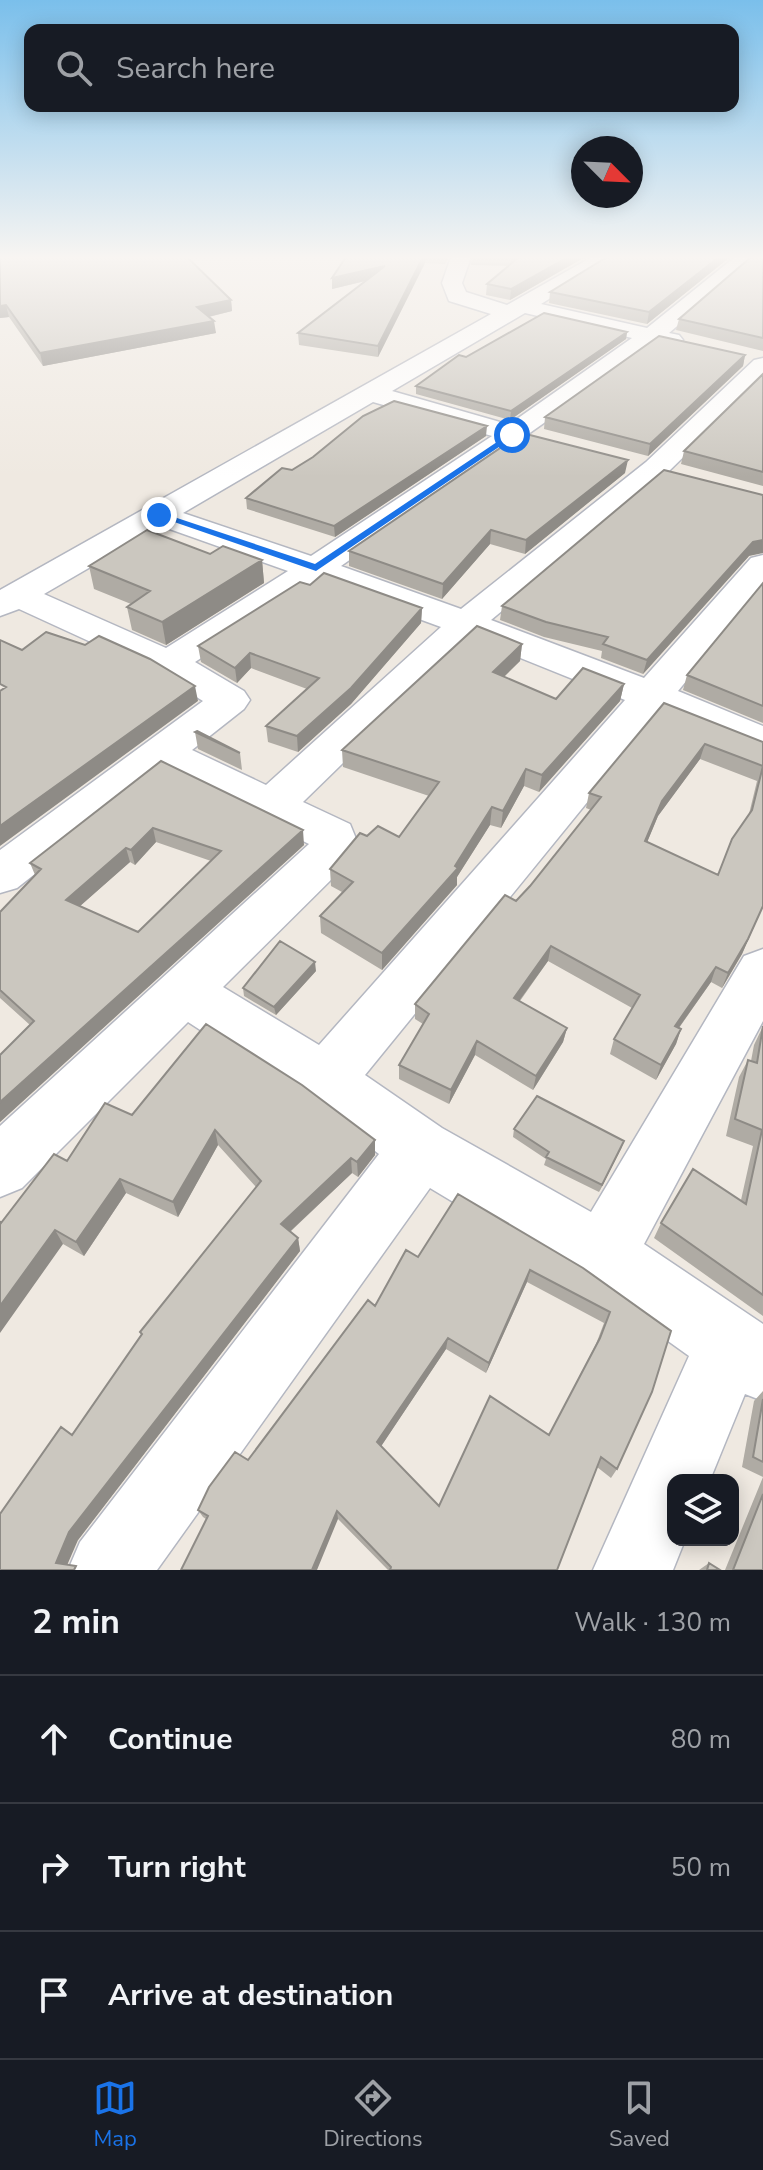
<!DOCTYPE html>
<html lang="en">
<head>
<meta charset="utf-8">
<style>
  :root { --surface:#171b24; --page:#242831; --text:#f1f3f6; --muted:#9ea1a6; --line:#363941; --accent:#1a73e8 }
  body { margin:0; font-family:"Nunito Sans",sans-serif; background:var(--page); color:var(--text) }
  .controls { position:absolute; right:24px; bottom:24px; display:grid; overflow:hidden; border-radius:16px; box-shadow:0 4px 20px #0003 }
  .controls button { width:72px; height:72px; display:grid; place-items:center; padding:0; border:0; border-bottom:2px solid var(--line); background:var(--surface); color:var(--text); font:40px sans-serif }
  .compass { position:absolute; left:571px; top:136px; width:72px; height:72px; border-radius:50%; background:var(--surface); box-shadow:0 4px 20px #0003; rotate:114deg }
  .stop { position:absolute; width:24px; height:24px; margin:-18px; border:6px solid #1a73e8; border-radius:50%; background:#fff }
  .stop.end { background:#1a73e8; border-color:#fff; box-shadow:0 2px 8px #0008 }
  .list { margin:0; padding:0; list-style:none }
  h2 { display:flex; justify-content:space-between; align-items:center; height:104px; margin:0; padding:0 32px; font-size:34px }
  h2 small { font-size:26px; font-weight:400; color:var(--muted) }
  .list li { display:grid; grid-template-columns:52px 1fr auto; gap:24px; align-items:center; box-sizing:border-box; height:128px; padding:0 32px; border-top:2px solid var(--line) }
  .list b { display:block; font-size:30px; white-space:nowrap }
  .list em { font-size:26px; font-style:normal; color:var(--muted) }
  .icon { flex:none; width:44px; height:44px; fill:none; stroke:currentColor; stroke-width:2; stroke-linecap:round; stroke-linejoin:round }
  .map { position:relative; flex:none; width:763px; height:1570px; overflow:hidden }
  .search { position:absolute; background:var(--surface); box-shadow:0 4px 20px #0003; left:24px; right:24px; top:24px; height:88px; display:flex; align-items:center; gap:20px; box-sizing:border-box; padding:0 28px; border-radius:16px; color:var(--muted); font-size:30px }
  .sheet { height:488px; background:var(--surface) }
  nav { display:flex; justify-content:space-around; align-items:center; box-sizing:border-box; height:112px; border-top:2px solid var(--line); background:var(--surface); font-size:22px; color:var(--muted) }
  nav a { display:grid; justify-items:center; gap:4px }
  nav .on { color:var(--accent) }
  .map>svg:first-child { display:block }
</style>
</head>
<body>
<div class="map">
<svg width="763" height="1570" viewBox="0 0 763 1570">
  <rect width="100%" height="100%" fill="#efe9e1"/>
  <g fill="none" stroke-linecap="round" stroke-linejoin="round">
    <!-- minor casing -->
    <g stroke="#b4b7c1" stroke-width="3">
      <path id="minor" d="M451 257H471L462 283 466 292 507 305 592 257H617L541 304 647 328 735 257H758L669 333 679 335 683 340 679 345 671 347 656 344 341 566 461 609 646 462 754 360 763 358V379L666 474 491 620 644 678 751 558 763 555V587L678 691 763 726V756L659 714 365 1075 442 1128 591 1212 744 956 763 949V1021L644 1244 763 1324V1401L745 1394 710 1480H673V1540H685L673 1570H593L689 1356 580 1278 430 1188 157 1570H68L80 1542 379 1154 305 1098 188 1022 22 1188 0 1197V1126L309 844 164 772 17 888 0 893V850L203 701 154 671 19 609 0 616V590L491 314 449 301 442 283ZM525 313 632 338 504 428 500 422 392 391ZM373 402 492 436 311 556 183 513ZM161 526 288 571 166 648 44 594ZM318 582 441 627 266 785 192 750 244 709 250 700 244 691 195 662ZM471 638 625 700 319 1045 223 987 353 858 359 846 350 824 303 802Z"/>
    </g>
    <!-- minor -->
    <use href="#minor" fill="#fff" fill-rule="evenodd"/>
  </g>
  <!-- wall -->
  <path fill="#afaba4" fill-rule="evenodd" d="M0 257 231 300 232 311 209 317 216 333 43 366 9 317 0 318Z
    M346 257H449L445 264 425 263 378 357 299 345 298 333 366 281 332 289Z
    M472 257H585L510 300 486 295 487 284 508 266 471 265Z
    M607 257H730L647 324 549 303 550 292Z
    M763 257V351L676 330 679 319Z
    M627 332 626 339 510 420 416 394V386L466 357Z
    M745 355 743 366 648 456 544 429 545 417Z
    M763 374V486L681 464 684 451Z
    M486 436 335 537 247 509 246 498 292 470Z
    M625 473 525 554 490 544 442 599 349 566V551Z
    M210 554 262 560 264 583 166 645 132 630 127 607 131 604 94 589 89 566Z
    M749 556 643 674 601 658 602 651 544 637 500 620 502 606Z
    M763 583V723L683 690 687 675Z
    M310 585 422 608 421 623 351 704 298 752 268 742 266 726 307 689 251 668 237 683 201 662 198 646Z
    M522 644 520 661 504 677 556 699 624 684 620 701 539 792 524 786 501 828 490 825 457 877V885L382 970 321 933 320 916 342 892 331 886 330 869 367 836 399 837 429 796 343 767 342 750Z
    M664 703 763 742V906L742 954 722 988 711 982 679 1028 681 1029 676 1044 656 1080 610 1054 614 1039 632 1008 548 961 520 1001 567 1028 563 1042 533 1090 475 1055 449 1104 399 1079V1065L423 1024 415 1019V1004L530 886 591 810 586 808 589 793ZM700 759 757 781 749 814 718 875 647 842 658 816Z
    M195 732 240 753 242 770 198 749Z
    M161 761 304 845 0 1122V1055L30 1025 0 998V912L35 875 30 863ZM156 842 211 861 138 932 80 906 130 862 135 865Z
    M316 971 276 1015 244 996 243 988Z
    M763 1026V1316L654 1238 661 1223 741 1200 753 1146 726 1136 739 1077 748 1060 751 1061 754 1045Z
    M132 1115 375 1155 358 1177 352 1173 290 1232 298 1238 300 1251 78 1540 0 1570 72 1435 142 1335 140 1332 256 1187 218 1145 178 1217 126 1193 84 1256 63 1244 1 1223 67 1161Z
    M514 1129 624 1141 599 1192 544 1165 546 1159 513 1137Z
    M458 1194 671 1331 617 1469 611 1478 597 1467 557 1570H388L338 1519H206L203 1517 198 1510 248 1460 375 1306 418 1257ZM527 1282 604 1323 596 1344 549 1435 439 1506 381 1446 446 1349 486 1373Z
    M763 1391V1570H725L763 1477 742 1467 754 1401Z
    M709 1563 720 1570H699Z"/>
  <!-- shaded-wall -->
  <path fill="#8e8b86" d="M423 257H425V263L378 357V346Z
    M568 257H585L510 300 511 289Z
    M719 257H730L647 324 649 312Z
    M385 266V276L332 289V278Z
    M231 300 232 311 199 319 197 307Z
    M6 305 9 317 0 318V306Z
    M214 321 216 333 43 366 40 353Z
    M627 332 626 339 510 420 511 411Z
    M745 355 743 366 648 456 650 444Z
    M487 426 486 436 335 537 334 526Z
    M628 460 625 473 525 554 526 540Z
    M491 530 490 544 442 599 443 584Z
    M763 540V553L749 556 643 674 647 660 753 542Z
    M262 560 264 583 166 645 162 622Z
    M422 608 421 623 351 704 298 752 297 736Z
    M522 644 520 661 491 689 493 672Z
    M250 653 251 668 237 683 235 668Z
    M624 684 620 701 539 792 542 775Z
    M195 686 198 701 0 846V826Z
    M705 744 700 759 658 816 641 857 645 841 662 801Z
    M526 769 524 786 501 828 503 811Z
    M492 807 490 825 457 877V885L382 970V953L455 866Z
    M153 828 156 842 135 865 131 850Z
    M303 830 304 845 0 1122V1102Z
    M126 848 130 862 71 914 66 900Z
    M763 906 742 954 722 988 728 973Z
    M551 946 548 961 511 1012 514 998Z
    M315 962 316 971 276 1015 274 1007Z
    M716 967 711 982 670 1040 675 1026Z
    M567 1028 563 1042 533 1090 536 1076Z
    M681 1029 676 1044 656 1080 661 1065Z
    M477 1041 475 1055 449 1104 451 1090Z
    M215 1130 218 1145 178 1217 173 1202Z
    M375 1140V1155L358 1177 357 1162Z
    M624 1141 621 1149 599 1192 602 1185Z
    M351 1158 352 1173 283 1238 281 1224Z
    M120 1179 126 1193 84 1256 76 1242Z
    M55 1230 63 1244 0 1333V1306Z
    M298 1238 300 1251 78 1540 65 1570 56 1563 69 1532Z
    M530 1270 527 1282 486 1373 489 1363Z
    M448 1338 446 1349 378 1451 377 1442Z
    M337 1511 338 1519 317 1570H312Z"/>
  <!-- building -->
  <path fill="#cbc7bf" stroke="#8e8b86" stroke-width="2" fill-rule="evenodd" d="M0 257H187L231 300 197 307 214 321 40 353 6 305 0 306Z
    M346 257H423L378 346 298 333 385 266 332 278Z
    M519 257H568L511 289 487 284Z
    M607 257H719L649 312 550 292Z
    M751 257H763V338L679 319Z
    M544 313 627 332 511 411 416 386 459 355 466 357Z
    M659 336 745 355 650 444 545 417Z
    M763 374V472L684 451Z
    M394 401 487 426 334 526 246 498 282 468 292 470 313 457 363 416Z
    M522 433 628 460 526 540 491 530 443 584 349 551Z
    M664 470 763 495V540L753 542 647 660 603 644 608 637 546 622 502 606Z
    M147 530 210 554 223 546 262 560 162 622 127 607 150 591 89 566Z
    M324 573 422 608 351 688 297 736 266 726 319 678 250 653 235 668 198 646 300 582 310 585Z
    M763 583V706L687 675Z
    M477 626 522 644 493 672 556 699 583 668 624 684 542 775 526 769 503 811 492 807 455 866 458 868 382 953 320 916 353 882 330 869 360 833 367 836 378 826 399 837 439 782 342 750Z
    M46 632 85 645 99 636 150 659 195 686 0 826V691L6 687 0 684V640L22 650Z
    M664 703 763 742V906L748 939 728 973 716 967 675 1026 681 1029 661 1065 614 1039 640 995 551 946 514 998 567 1028 536 1076 477 1041 451 1090 399 1065 429 1014 415 1004 505 895 516 901 530 886 601 797 589 793ZM705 744 763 766 752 810 732 839 718 875 645 841 662 801Z
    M197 731 240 753 195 732Z
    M161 761 303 830 0 1102V1055L34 1021 0 990V912L41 869 30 863ZM153 828 221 851 138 932 66 900 126 848 131 850Z
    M280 941 315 962 274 1007 243 988Z
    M206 1024 302 1085 375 1140 357 1162 351 1158 281 1224 298 1238 69 1532 56 1563 76 1566 74 1570H0V1514L61 1427 72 1435 142 1334 140 1332 261 1181 215 1130 173 1202 120 1179 76 1242 55 1230 0 1306V1222L1 1223 54 1154 67 1161 105 1103 132 1115Z
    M763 1026V1295L661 1223 693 1169 746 1204 762 1130 735 1119 748 1060 757 1063Z
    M537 1096 624 1141 602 1185 546 1157 549 1152 514 1129Z
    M458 1194 583 1268 671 1331 652 1392 617 1469 601 1457 557 1570H390L391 1567 337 1511 312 1570H181L208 1516 198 1510 209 1487 235 1452 248 1460 368 1300 375 1306 406 1250 418 1257ZM530 1270 610 1312 600 1338 549 1435 490 1396 439 1506 377 1442 448 1338 489 1363Z
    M763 1399V1462L753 1457Z
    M763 1494V1570H733Z
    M709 1563 720 1570H707Z"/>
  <!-- sky -->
  <linearGradient id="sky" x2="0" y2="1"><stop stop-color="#7abfeb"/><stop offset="0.54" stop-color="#f8f5f2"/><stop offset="1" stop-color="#f8f5f2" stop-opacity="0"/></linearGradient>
  <rect width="763" height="477" fill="url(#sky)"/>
  <!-- route -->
  <path fill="#1a73e8" d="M512 432 515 436 316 571 154 515 162 513 315 564Z"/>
</svg>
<div class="controls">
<button><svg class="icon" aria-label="layers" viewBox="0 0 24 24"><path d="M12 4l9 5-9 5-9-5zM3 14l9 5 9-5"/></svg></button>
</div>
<svg class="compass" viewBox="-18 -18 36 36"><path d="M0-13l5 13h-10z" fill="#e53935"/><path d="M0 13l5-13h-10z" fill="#9ea1a6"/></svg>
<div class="stop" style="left:512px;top:435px"></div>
<div class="stop end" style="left:159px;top:515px"></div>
<div class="search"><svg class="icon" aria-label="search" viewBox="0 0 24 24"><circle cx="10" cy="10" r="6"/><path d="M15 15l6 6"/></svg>Search here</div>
</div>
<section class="sheet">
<h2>2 min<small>Walk · 130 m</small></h2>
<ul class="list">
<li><svg class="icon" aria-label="ahead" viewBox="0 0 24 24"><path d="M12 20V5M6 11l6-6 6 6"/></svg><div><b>Continue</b></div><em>80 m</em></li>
<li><svg class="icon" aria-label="right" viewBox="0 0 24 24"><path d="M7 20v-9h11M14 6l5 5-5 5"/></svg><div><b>Turn right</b></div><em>50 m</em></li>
<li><svg class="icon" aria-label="arrive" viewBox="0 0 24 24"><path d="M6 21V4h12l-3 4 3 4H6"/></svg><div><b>Arrive at destination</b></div></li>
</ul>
</section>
<nav>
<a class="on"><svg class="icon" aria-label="map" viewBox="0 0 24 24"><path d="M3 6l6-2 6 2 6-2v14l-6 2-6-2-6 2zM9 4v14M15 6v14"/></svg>Map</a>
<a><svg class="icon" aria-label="directions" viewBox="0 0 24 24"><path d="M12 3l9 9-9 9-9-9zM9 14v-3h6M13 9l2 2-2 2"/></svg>Directions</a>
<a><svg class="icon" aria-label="saved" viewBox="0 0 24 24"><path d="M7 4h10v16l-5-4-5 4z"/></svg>Saved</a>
</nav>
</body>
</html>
